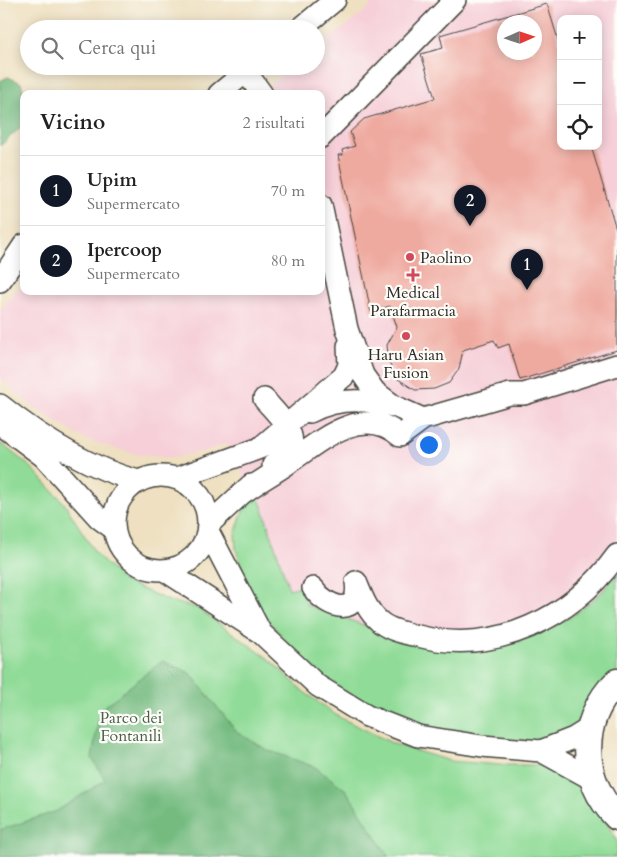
<!DOCTYPE html>
<html lang="it">
<head>
<meta charset="utf-8">
<style>
  :root { --surface:#fff; --page:#f6f6f6; --text:#222; --muted:#767676; --line:#e0e0e0; --accent:#111827 }
  body { margin:0; font-family:Cardo,serif; background:var(--page); color:var(--text) }
  .controls { position:absolute; right:15px; top:15px; display:grid; overflow:hidden; border-radius:10px; box-shadow:0 2px 12px #0003 }
  .controls button { width:45px; height:45px; display:grid; place-items:center; padding:0; border:0; border-bottom:1px solid var(--line); background:var(--surface); color:var(--text); font:25px sans-serif }
  .compass { position:absolute; left:497px; top:15px; width:45px; height:45px; border-radius:50%; background:var(--surface); box-shadow:0 2px 12px #0003; rotate:87deg }
  .you { position:absolute; left:428px; top:444px; width:18px; height:18px; margin:-12px; border:4px solid #fff; border-radius:50%; background:#1a73e8; box-shadow:0 0 0 8px #1a73e833 }
  .badge { display:grid; place-items:center; width:32px; height:32px; border-radius:50%; background:var(--accent); color:#fff; font-size:16px; font-weight:700 }
  .pin { position:absolute; translate:-50% -41px; filter:drop-shadow(0 1px 2px #0008) }
  .pin::after { content:''; position:absolute; top:26px; width:18px; height:15px; background:inherit; clip-path:polygon(0 0,100% 0,50% 100%) }
  .list { margin:0; padding:0; list-style:none }
  h2 { display:flex; justify-content:space-between; align-items:center; height:65px; margin:0; padding:0 20px; font-size:21px }
  h2 small { font-size:16px; font-weight:400; color:var(--muted) }
  .list li { display:grid; grid-template-columns:32px 1fr auto; gap:15px; align-items:center; box-sizing:border-box; height:70px; padding:0 20px; border-top:1px solid var(--line) }
  .list b { display:block; font-size:19px; white-space:nowrap }
  .list p { margin:0; font-size:16px; white-space:nowrap; color:var(--muted) }
  .list em { font-size:16px; font-style:normal; color:var(--muted) }
  .icon { flex:none; width:28px; height:28px; fill:none; stroke:currentColor; stroke-width:2; stroke-linecap:round; stroke-linejoin:round }
  .map { position:relative; flex:none; width:617px; height:857px; overflow:hidden }
  .search { position:absolute; background:var(--surface); box-shadow:0 2px 12px #0003; left:20px; top:20px; width:305px; height:55px; display:flex; align-items:center; gap:12px; box-sizing:border-box; padding:0 18px; border-radius:28px; color:var(--muted); font-size:19px }
  .panel { position:absolute; background:var(--surface); box-shadow:0 2px 12px #0003; left:20px; top:90px; width:305px; height:205px; border-radius:10px }
  .map>svg:first-child { display:block }
</style>
</head>
<body>
<div class="map">
<svg width="617" height="857" viewBox="0 0 617 857">
  <rect width="100%" height="100%" fill="#fdfcf7"/>
  <filter id="ink" filterUnits="userSpaceOnUse"><feTurbulence type="fractalNoise" baseFrequency=".02" numOctaves="2"/><feDisplacementMap in="SourceGraphic" scale="10" xChannelSelector="R" yChannelSelector="G"/><feConvolveMatrix kernelMatrix="1 2 1 2 8 2 1 2 1" color-interpolation-filters="sRGB"/></filter>
  <filter id="wash" filterUnits="userSpaceOnUse"><feTurbulence type="fractalNoise" baseFrequency=".0096" numOctaves="4" result="noise"/><feDisplacementMap in="SourceGraphic" scale="20" xChannelSelector="R" yChannelSelector="G"/><feGaussianBlur stdDeviation="1.12" result="paint"/><feColorMatrix in="noise" values="0 0 0 0 0 0 0 0 0 0 0 0 0 0 0 0 0 1.4 0 .05"/><feComposite in="paint" operator="in"/></filter>
  <g filter="url(#wash)">
    <rect width="100%" height="100%" fill="#eee0c0"/>
    <!-- built -->
    <path fill="#f6cfd8" fill-rule="evenodd" d="M376 0H617V579L581 616 538 638 420 647 309 609 287 590 259 508 227 443 206 451 169 458 135 454 84 439 28 403 0 378V310L24 282V291H321V94H258L294 66H316V49L363 13ZM561 19H598V146H561ZM504 22H534V52H504Z"/>
    <!-- green -->
    <path fill="#90db97" stroke="#5e8361" d="M0 443 31 467 64 503 96 554 122 580 169 601 197 608 269 659 304 692 339 717 394 744 450 761 500 765H545L587 788 617 841V857H0Z
      M256 496 261 503 289 589 301 586 307 605 418 644 520 641 552 628 575 614 602 592 617 573V674L587 721 548 742 454 737 399 720 341 691 296 653 262 613 245 578 236 549 235 534 243 511Z"/>
    <!-- forest -->
    <path fill="#74bb80" stroke="#507356" d="M8 77 21 83 24 94V124L0 146V81Z
      M162 661 190 673 237 732 267 750 315 767 346 790 389 857H0V830L57 811 105 780 92 758 100 710Z"/>
    <g id="blocks">
      <!-- building -->
      <path fill="#efaaa0" fill-rule="evenodd" d="M547 4 561 49V146H591L617 232V350L520 380 509 344 498 348 494 340 463 350 459 369 449 383 434 389 415 390 398 379 389 363 387 345 397 327 390 306 371 312 338 155H343L342 150 355 146 350 132 364 119 435 98 421 54 443 48 440 35ZM504 22H534V52H504Z"/>
    </g>
  </g>
  <g filter="url(#ink)">
    <use href="#blocks" fill-opacity="0" stroke="#484641" stroke-width="1"/>
    <g fill="none" stroke-linecap="round" stroke-linejoin="round">
      <!-- minor casing -->
      <g stroke="#484641" stroke-width="24">
        <path id="minor" d="M300 29 335 0
          M246 72 262 94
          M219 94 253 66
          M321 137 455 0
          M321 205 347 329 363 375 375 392 394 406 423 419
          M0 281 24 245
          M264 399C273 410 298 432 290 447 287 454 278 459 273 465
          M0 405C41 438 86 467 138 481
          M310 412C336 398 363 398 392 406
          M0 424 43 456 99 518 114 529
          M114 523a47 47 0 1 1 94 0a47 47 0 1 1-94 0Z
          M177 478 260 448 344 376 349 365 348 346
          M241 494C257 483 274 473 290 462 321 440 364 403 400 436L423 419 510 394H524L617 365
          M209 524 251 485
          M208 531 260 631
          M164 570 261 633 318 686 367 716 418 736 482 746 541 751 592 779
          M356 582C362 596 367 611 379 621 387 629 407 634 418 636 495 656 572 618 617 555
          M313 588C327 609 361 618 356 582
          M541 751 574 738 590 728"/>
      </g>
      <!-- major casing -->
      <g stroke="#484641" stroke-width="29">
        <path id="major" d="M617 682C578 719 579 780 617 817"/>
      </g>
      <!-- minor -->
      <use href="#minor" stroke="#fff" stroke-width="21"/>
      <!-- major -->
      <use href="#major" stroke="#fff" stroke-width="26"/>
    </g>
  </g>
  <!-- markers -->
  <g fill="#d1495b" stroke="#fdfcf7" stroke-width="2">
    <circle cx="410" cy="257" r="5"/>
    <path d="M410.5 267.5h5v5h5v5h-5v5h-5v-5h-5v-5h5z"/>
    <circle cx="406" cy="336" r="5"/>
  </g>
  <g text-anchor="middle" stroke-width="4.5" stroke-linejoin="round" paint-order="stroke">
    <!-- poi labels -->
    <g font-size="16" fill="#2b2b2b" stroke="#fdfcf7">
      <text x="420" y="263" text-anchor="start">Paolino</text>
      <text x="413" y="298">Medical<tspan x="413" dy="18">Parafarmacia</tspan></text>
      <text x="406" y="360">Haru Asian<tspan x="406" dy="18">Fusion</tspan></text>
    </g>
    <!-- park labels -->
    <g font-size="16" fill="#49604b" stroke="#fdfcf7">
      <text x="131" y="723">Parco dei<tspan x="131" dy="18">Fontanili</tspan></text>
    </g>
  </g>
</svg>
<div class="controls">
<button>+</button>
<button>−</button>
<button><svg class="icon" aria-label="locate" viewBox="0 0 24 24"><circle cx="12" cy="12" r="6"/><path d="M12 2v4M12 18v4M2 12h4M18 12h4"/></svg></button>
</div>
<svg class="compass" viewBox="-18 -18 36 36"><path d="M0-13l5 13h-10z" fill="#e53935"/><path d="M0 13l5-13h-10z" fill="#767676"/></svg>
<div class="you"></div>
<div class="pin badge" style="left:527px;top:290px">1</div>
<div class="pin badge" style="left:470px;top:226px">2</div>
<div class="search"><svg class="icon" aria-label="search" viewBox="0 0 24 24"><circle cx="10" cy="10" r="6"/><path d="M15 15l6 6"/></svg>Cerca qui</div>
<section class="panel">
<h2>Vicino<small>2 risultati</small></h2>
<ul class="list">
<li><span class="badge">1</span><div><b>Upim</b><p>Supermercato</p></div><em>70 m</em></li>
<li><span class="badge">2</span><div><b>Ipercoop</b><p>Supermercato</p></div><em>80 m</em></li>
</ul>
</section>
</div>
</body>
</html>
